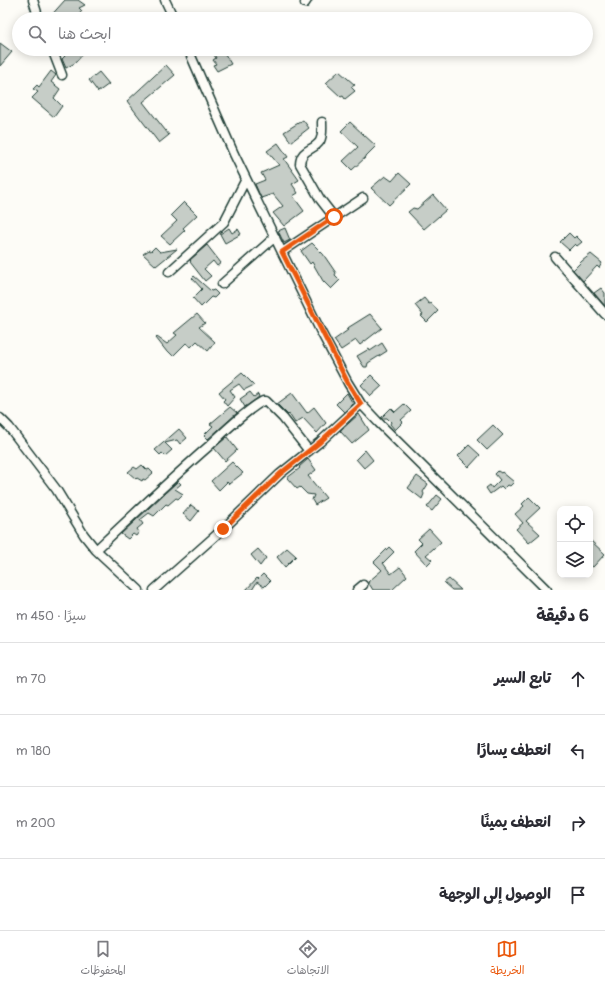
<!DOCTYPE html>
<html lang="ar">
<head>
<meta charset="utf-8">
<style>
  :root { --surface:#fff; --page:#f7f7f7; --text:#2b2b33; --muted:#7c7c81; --line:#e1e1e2; --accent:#ea580c }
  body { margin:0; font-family:Pangolin,"Playpen Sans Arabic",sans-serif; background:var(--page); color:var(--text); direction:rtl }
  .controls { position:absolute; right:12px; bottom:12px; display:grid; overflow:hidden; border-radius:8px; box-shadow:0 2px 10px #0003 }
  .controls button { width:36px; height:36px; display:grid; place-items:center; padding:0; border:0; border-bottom:1px solid var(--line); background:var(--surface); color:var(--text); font:20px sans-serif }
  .stop { position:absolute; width:12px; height:12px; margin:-9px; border:3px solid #ea580c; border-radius:50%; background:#fff }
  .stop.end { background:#ea580c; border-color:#fff; box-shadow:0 1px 4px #0008 }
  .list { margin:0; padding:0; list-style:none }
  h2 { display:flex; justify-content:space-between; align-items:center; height:52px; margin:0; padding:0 16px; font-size:17px }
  h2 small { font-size:13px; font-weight:400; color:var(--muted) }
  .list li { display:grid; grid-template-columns:26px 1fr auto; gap:12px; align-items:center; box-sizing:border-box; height:72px; padding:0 16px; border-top:1px solid var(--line) }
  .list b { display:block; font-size:15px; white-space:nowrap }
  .list em { font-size:13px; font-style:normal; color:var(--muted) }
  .icon { flex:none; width:22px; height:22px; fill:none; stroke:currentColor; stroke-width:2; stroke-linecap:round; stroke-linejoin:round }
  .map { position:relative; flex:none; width:605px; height:590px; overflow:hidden; direction:ltr }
  .search { position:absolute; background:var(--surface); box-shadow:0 2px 10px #0003; left:12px; right:12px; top:12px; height:44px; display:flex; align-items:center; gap:10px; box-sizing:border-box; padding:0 14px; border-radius:22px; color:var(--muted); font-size:15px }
  .sheet { height:340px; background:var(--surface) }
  nav { display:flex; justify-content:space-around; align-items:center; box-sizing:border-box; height:56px; border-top:1px solid var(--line); background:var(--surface); font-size:11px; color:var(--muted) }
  nav a { display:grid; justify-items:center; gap:2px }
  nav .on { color:var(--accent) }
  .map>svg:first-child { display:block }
</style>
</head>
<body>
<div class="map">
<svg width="605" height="590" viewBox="0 0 605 590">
  <rect width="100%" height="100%" fill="#fdfcf7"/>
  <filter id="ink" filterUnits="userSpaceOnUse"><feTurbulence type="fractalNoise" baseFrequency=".025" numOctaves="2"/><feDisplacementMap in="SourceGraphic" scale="8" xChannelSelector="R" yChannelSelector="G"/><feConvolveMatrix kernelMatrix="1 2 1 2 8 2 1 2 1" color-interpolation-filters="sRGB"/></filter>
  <g filter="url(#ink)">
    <!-- building -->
    <path fill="#c6cdc7" stroke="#1f3d34" d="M65 0H78L85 5 79 8 82 11 75 19H48Z
      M0 43 12 52 0 66Z
      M69 49H82L85 52 75 63 66 68 62 59 65 56 63 54Z
      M220 49H222L231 64 217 71 213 65 216 64 213 60 216 58 213 53Z
      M166 65 175 75 143 102 169 135 159 143 127 101Z
      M51 71 56 75 51 82 60 89 54 98 62 106 54 117 32 98 38 92 33 89 37 85 39 87Z
      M339 71 355 85 351 87 355 91 345 99 343 96 341 97 326 83Z
      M99 72 109 84 98 92 89 80Z
      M303 120 309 128 291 142 284 132Z
      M350 122 376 146 366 156V157L352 170 343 161 358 147 341 131Z
      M278 143 288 157 284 159 299 180 292 184 298 193 293 196 304 211 284 226 273 213 283 206 273 194 261 198 255 184 265 180 261 173 279 165 267 151Z
      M399 173 411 184 389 205 371 188 385 176 392 181Z
      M433 195 446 210 424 229 408 212 413 208 417 209Z
      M184 202 197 215 183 228 185 230 170 244 161 236 177 221 171 215Z
      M229 228 232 233 238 229 241 234 225 243 220 234Z
      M285 228 290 240 284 243 278 231Z
      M569 233 574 238 576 236 582 242 577 246 575 244 569 250 560 242Z
      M312 243 323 254 336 273 335 275 340 280 331 289 323 281 312 262 310 264 301 251Z
      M207 245 221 263 217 266 213 261 204 269 211 276 205 281 190 262 191 261 190 260Z
      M155 247 160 252 177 249 156 266 143 254 149 250 151 251Z
      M591 254 602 263 599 268 597 266 583 281 573 270 582 261Z
      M194 276 211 291 214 290 218 294 214 298 211 297 201 307 193 298 202 289 192 278Z
      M601 288 605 293V306L594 293Z
      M424 298 429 304 431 303 438 311 427 322 421 316 423 315 415 305Z
      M197 314 205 323 199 327 215 342 208 351 197 341 191 347 186 343 173 356 168 351 167 352 156 338 157 337 167 344 177 335 174 333Z
      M370 314 382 328 360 345 356 340 341 350 334 340 348 330 346 329Z
      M382 343 387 351 368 363 367 367H364L357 356 369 349 370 351Z
      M242 373 254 385 244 390 239 384 230 390 235 397 227 406 223 401 225 399 219 392Z
      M371 375 382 386 371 396 361 385Z
      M250 392 254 397 258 394 259 397 245 407 240 399Z
      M292 393 307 413 314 407 326 423 317 433 303 418 295 423 289 414 288 415 277 404Z
      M347 393 353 404 344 412 336 404Z
      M404 404 411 411 401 420 403 422 395 430 390 424 391 422 387 418H381L391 408 395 412Z
      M230 407 237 413 208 439 204 435 213 426 210 424Z
      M359 414 369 430 352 444 340 431Z
      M493 425 503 435 487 450 477 440Z
      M179 429 187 438 180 444 177 440 165 443 172 450 165 456 162 453 160 455 155 450Z
      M227 437 237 450 225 461 214 448Z
      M469 445 480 455 469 467 458 456Z
      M365 450 373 460 364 468 356 459Z
      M308 459 316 470 308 476 326 498 315 505 312 500 314 495 307 494 300 487 297 489 287 478 300 468 299 467Z
      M232 462 243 473 229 484 227 482 219 490 211 481Z
      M142 465 147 470 149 469 153 473 145 480 143 479 142 481 137 478 136 479 128 472 134 467 137 469Z
      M498 471 501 473 502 472 514 482 510 486 508 485 504 489 501 486 490 494 486 488 490 485 492 488 500 480 495 474Z
      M417 476 428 484 423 492 424 494 422 499 408 488Z
      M178 481 181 484 175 489 183 494 178 499 176 498 168 505 166 504 154 516 149 513 140 520 143 524 137 529 139 532 136 536 133 534 128 539 121 534Z
      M437 495 442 499 432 511 427 507Z
      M529 497 540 508 526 521 540 534 529 543 516 529 523 523 515 514 524 506 522 504Z
      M191 505 199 511 191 521 183 514Z
      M429 529 441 542 426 555 432 560 427 565 414 551 422 543 418 539Z
      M590 540 605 554 593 567 590 565Z
      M389 547 394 552 383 563 391 574 400 567 407 576 392 590H373L368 582 382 570 374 562Z
      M287 548 296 556 285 567 277 557Z
      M258 549 266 558 260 566 251 555Z
      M263 574 270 581 264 587 257 582 252 590H246L257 578 258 579Z
      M449 579 461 590H452L444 583Z"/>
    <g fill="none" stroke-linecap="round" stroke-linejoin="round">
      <!-- minor casing -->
      <g stroke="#1f3d34" stroke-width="11">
        <path id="minor" d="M33 0 39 19
          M165 0 174 19
          M305 3 307 0
          M52 49 62 75
          M188 49 234 154 321 332 348 383 361 404 379 423 547 590
          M322 122C322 128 323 135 320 141 314 151 301 148 300 164L320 199 334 217
          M282 252 363 198
          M555 257 605 314
          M169 272 224 222 246 179
          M222 284 275 237
          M0 418 9 427 56 489 84 535 96 550 139 590
          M96 550C133 515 170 480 209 446 224 432 245 411 263 401H266L283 418 309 451
          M154 590 223 529 280 474 320 442 361 404
          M357 590 363 585"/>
      </g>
      <!-- minor -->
      <use href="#minor" stroke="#fdfcf7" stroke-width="8"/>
    </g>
  </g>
  <g fill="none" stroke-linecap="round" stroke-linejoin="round" filter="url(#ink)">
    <!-- route -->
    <path stroke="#ea580c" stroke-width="5" d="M223 529 280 474 320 442 361 404 348 383 282 252 334 217"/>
  </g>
</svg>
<div class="controls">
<button><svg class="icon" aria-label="locate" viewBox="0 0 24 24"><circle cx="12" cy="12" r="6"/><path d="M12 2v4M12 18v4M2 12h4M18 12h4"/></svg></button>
<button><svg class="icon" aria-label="layers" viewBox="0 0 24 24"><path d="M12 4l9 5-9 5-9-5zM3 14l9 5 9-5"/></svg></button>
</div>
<div class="stop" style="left:334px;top:217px"></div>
<div class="stop end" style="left:223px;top:529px"></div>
<div class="search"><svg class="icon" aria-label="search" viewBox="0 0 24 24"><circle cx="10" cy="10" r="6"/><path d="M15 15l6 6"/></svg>ابحث هنا</div>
</div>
<section class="sheet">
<h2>6 دقيقة<small>سيرًا · 450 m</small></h2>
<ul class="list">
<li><svg class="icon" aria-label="ahead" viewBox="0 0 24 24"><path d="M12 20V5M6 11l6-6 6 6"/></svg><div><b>تابع السير</b></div><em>70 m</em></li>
<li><svg class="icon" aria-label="left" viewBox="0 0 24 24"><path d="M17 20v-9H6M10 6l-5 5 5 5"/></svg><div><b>انعطف يسارًا</b></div><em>180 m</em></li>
<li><svg class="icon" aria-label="right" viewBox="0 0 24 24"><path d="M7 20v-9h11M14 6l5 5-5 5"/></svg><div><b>انعطف يمينًا</b></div><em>200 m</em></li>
<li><svg class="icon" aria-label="arrive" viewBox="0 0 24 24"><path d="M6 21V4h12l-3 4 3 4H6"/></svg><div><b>الوصول إلى الوجهة</b></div></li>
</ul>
</section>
<nav>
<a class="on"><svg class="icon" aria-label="map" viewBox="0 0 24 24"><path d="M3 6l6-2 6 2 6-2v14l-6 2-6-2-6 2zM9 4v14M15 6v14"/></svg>الخريطة</a>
<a><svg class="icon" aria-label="directions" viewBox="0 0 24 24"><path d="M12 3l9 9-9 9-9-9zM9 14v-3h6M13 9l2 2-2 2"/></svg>الاتجاهات</a>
<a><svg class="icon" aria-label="saved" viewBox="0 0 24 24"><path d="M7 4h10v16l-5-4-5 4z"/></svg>المحفوظات</a>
</nav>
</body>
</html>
